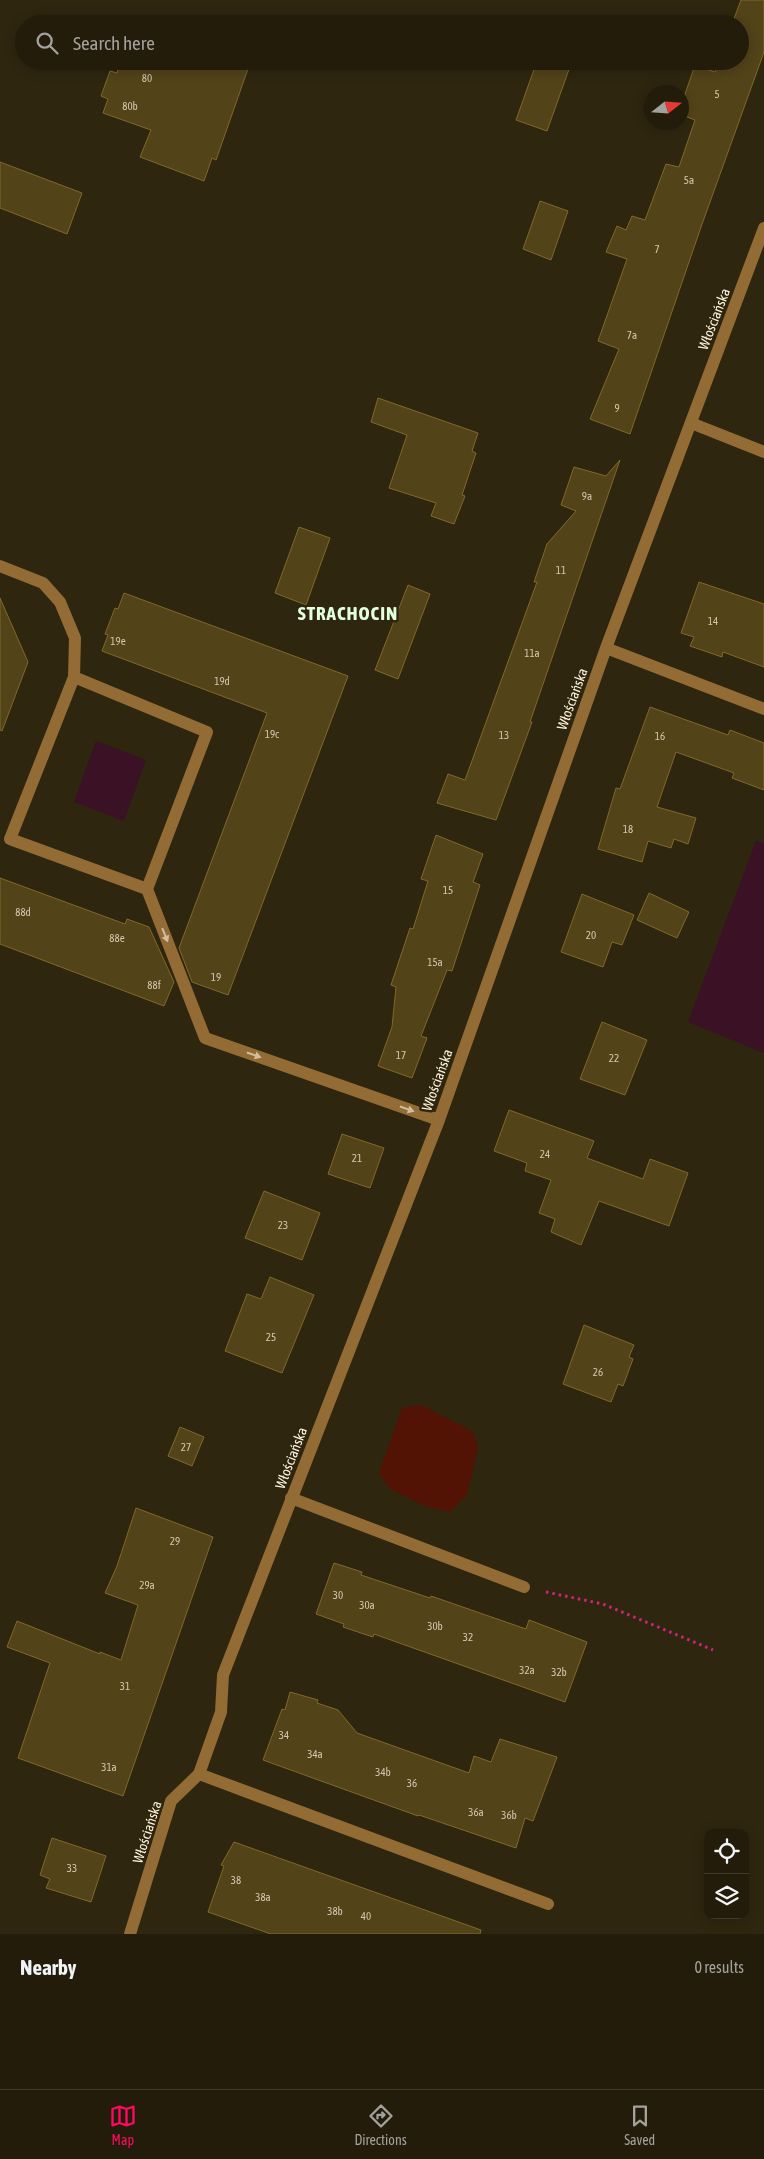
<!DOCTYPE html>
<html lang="en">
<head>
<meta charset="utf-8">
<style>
  :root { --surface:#231c0b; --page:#2b2514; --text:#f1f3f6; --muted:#a3a19d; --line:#403a2c; --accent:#ff0961 }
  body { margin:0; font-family:"Asap Condensed",sans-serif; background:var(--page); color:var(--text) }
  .controls { position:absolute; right:15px; bottom:15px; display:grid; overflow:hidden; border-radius:10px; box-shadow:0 2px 12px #0003 }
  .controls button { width:45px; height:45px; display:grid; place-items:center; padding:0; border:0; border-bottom:1px solid var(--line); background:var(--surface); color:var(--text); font:25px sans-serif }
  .compass { position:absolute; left:644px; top:85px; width:45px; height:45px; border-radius:50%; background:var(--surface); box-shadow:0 2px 12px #0003; rotate:73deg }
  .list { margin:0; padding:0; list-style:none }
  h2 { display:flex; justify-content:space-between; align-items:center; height:65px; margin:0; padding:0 20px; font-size:21px }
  h2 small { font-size:16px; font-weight:400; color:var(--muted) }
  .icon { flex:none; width:28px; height:28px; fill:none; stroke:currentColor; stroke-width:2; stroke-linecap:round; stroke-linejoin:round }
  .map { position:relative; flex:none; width:764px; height:1934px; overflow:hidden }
  .search { position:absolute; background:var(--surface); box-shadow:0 2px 12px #0003; left:15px; right:15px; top:15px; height:55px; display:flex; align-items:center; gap:12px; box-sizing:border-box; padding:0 18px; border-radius:28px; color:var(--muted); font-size:19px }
  .sheet { height:155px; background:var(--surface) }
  nav { display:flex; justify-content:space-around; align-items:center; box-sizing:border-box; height:70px; border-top:1px solid var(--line); background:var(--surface); font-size:14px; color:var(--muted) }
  nav a { display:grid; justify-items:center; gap:2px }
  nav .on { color:var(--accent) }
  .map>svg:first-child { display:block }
</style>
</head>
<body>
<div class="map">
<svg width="764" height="1934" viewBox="0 0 764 1934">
  <rect width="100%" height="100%" fill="#2f260f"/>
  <!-- green -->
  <path fill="#3a1125" d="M96 741 146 760 124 821 74 802Z
    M756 841 764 843V1053L688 1022Z"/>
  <!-- water -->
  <path fill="#521305" d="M421 1405 472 1431 478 1447 467 1495 450 1512 425 1506 390 1489 379 1473 402 1408Z"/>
  <!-- building -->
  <path fill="#524319" stroke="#806928" d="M741 0H764V52L701 227 630 434 590 419 619 349 598 341 627 259 606 252 617 226 626 230 632 216 645 220 666 164 679 167 695 120 682 115V103L695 65 715 72 719 61H740V24H732Z
    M121 61 250 63 216 160 212 158 204 181 140 157 151 130 103 113 108 99 101 96 110 71 117 73Z
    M537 61H572L547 131 516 120Z
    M0 162 82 193 67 234 0 208Z
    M540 201 568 211 551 260 523 249Z
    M378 398 478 433 472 451 476 453 462 495 465 496 454 524 431 516 436 503 389 488 407 435 371 422Z
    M620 460 530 722H532L496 820 437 803 448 774 465 780 537 582H534L547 544 576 511 561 505 574 467 606 476Z
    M299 527 330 538 306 605 275 593Z
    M699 582 764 604V667L723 652 722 657 690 646 694 637 681 633Z
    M408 585 430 594 398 679 375 670Z
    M124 593 348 676 228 995 192 982 179 948 267 713 102 651 108 635 105 634 115 608 118 609Z
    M0 598 28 662 2 731 0 730Z
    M650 707 728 735 730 730 764 743V790L732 778 734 773 676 752 657 807 696 818 688 844 674 839 671 848 648 841 642 862 598 849 616 788 620 789Z
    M436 835 483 854 473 882 480 885 452 971 447 970 421 1036 427 1038 412 1078 378 1066 392 1027 396 987 391 985 410 928 413 929 428 881 421 879Z
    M0 878 125 924 127 919 149 927 174 982 164 1006 0 944Z
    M649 893 689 912 677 938 637 920Z
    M582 894 634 915 622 945 612 942 603 967 561 952Z
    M602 1022 647 1040 625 1095 580 1079Z
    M509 1110 594 1141 587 1158 643 1179 650 1159 688 1173 669 1226 599 1201 581 1245 551 1232 555 1219 539 1213 551 1180 525 1171 527 1163 494 1151Z
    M342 1134 384 1148 370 1188 328 1174Z
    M264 1191 320 1213 302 1260 245 1238Z
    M270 1277 314 1295 282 1373 225 1351 247 1294 261 1299Z
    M584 1325 634 1345 629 1357 633 1359 623 1386 618 1384 611 1402 563 1384Z
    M180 1427 204 1437 192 1466 168 1456Z
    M136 1508 213 1537 123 1796 18 1758 50 1663 7 1647 17 1621 100 1654V1652L121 1660 138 1605 105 1593 117 1566Z
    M334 1563 362 1572 361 1575 430 1598 431 1596 526 1629 529 1620 587 1642 565 1702 374 1634 373 1637 343 1627 344 1624 316 1614Z
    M290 1692 318 1700 317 1703 338 1710 357 1733 469 1773 474 1756 491 1762 500 1739 557 1757 533 1821 525 1818 516 1848 419 1815 418 1816 263 1760 282 1709 285 1710Z
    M52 1838 106 1856 91 1902 46 1888 50 1879 40 1875Z
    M234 1842 481 1930 480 1934H271L208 1912 224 1866 221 1865Z"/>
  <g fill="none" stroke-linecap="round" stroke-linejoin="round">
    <!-- path -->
    <path stroke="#cc237b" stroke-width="3" stroke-dasharray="2.5 4" stroke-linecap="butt" d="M546 1592 603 1604 713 1650"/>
    <!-- minor -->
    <path stroke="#926b35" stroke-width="12" d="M691 423 764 452
      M0 566 43 583 60 602 75 638 74 677 10 839 147 889 207 732 74 677
      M606 648 764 709
      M147 889 205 1038 439 1120
      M291 1498 524 1587
      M199 1774 548 1904
      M130 1934 171 1801 199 1774 221 1712 223 1675 439 1120 606 648 764 228"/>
  </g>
  <!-- one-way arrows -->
  <defs><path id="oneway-solid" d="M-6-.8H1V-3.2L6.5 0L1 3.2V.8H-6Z" transform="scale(1.25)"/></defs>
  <g fill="#d3bd9a">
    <use href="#oneway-solid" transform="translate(165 935) rotate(68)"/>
    <use href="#oneway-solid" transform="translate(254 1055) rotate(19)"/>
    <use href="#oneway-solid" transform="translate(407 1109) rotate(19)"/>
  </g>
  <g text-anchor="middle" stroke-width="5" stroke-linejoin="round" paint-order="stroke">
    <!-- number labels -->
    <g font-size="11" fill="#d4c7ac">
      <text x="147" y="82">80</text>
      <text x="717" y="98">5</text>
      <text x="130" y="110">80b</text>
      <text x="689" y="184">5a</text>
      <text x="657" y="253">7</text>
      <text x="632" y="339">7a</text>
      <text x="617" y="412">9</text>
      <text x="587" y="500">9a</text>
      <text x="561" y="574">11</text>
      <text x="713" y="625">14</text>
      <text x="118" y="645">19e</text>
      <text x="532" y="657">11a</text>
      <text x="222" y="685">19d</text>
      <text x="272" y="738">19c</text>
      <text x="504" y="739">13</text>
      <text x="660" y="740">16</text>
      <text x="628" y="833">18</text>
      <text x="448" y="894">15</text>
      <text x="23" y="916">88d</text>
      <text x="591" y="939">20</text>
      <text x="117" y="942">88e</text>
      <text x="435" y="966">15a</text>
      <text x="216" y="981">19</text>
      <text x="154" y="989">88f</text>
      <text x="401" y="1059">17</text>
      <text x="614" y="1062">22</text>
      <text x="545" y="1158">24</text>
      <text x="357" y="1162">21</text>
      <text x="283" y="1229">23</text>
      <text x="271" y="1341">25</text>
      <text x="598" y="1376">26</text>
      <text x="186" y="1451">27</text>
      <text x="175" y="1545">29</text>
      <text x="147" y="1589">29a</text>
      <text x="338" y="1599">30</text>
      <text x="367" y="1609">30a</text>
      <text x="435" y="1630">30b</text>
      <text x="468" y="1641">32</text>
      <text x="527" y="1674">32a</text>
      <text x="559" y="1676">32b</text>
      <text x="125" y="1690">31</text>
      <text x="284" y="1739">34</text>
      <text x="315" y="1758">34a</text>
      <text x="109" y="1771">31a</text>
      <text x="383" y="1776">34b</text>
      <text x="412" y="1787">36</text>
      <text x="476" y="1816">36a</text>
      <text x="509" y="1819">36b</text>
      <text x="72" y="1872">33</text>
      <text x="236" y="1884">38</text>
      <text x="263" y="1901">38a</text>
      <text x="335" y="1915">38b</text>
      <text x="366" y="1920">40</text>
    </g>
    <!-- street labels -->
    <g font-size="14" fill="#fff3dd" stroke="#2f260f">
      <text transform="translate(714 319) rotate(-69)" y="5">Włościańska</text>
      <text transform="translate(572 699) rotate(-70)" y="5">Włościańska</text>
      <text transform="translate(437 1080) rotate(-70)" y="5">Włościańska</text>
      <text transform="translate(291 1458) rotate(-69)" y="5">Włościańska</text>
      <text transform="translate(147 1832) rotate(-72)" y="5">Włościańska</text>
    </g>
    <!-- district labels -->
    <g font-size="19" font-weight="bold" letter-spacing="1" fill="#e2ffdf" stroke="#2f260f">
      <text x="348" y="620">STRACHOCIN</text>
    </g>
  </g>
</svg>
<div class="controls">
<button><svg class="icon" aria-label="locate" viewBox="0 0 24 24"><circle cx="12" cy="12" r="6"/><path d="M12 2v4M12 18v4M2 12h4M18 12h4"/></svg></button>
<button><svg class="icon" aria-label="layers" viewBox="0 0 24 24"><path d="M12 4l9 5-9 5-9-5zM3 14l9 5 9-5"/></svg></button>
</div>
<svg class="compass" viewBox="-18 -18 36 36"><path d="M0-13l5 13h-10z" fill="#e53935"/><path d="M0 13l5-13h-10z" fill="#a3a19d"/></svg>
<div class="search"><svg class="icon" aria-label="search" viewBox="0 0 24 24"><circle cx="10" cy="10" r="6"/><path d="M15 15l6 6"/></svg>Search here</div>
</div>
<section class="sheet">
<h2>Nearby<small>0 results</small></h2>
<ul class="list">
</ul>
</section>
<nav>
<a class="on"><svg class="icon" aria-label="map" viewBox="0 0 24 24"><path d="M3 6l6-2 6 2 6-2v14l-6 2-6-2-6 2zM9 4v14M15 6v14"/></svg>Map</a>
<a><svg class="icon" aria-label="directions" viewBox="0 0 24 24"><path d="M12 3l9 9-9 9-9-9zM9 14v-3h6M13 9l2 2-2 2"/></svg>Directions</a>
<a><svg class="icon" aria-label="saved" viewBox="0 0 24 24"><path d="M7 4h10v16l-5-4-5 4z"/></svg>Saved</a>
</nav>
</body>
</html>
